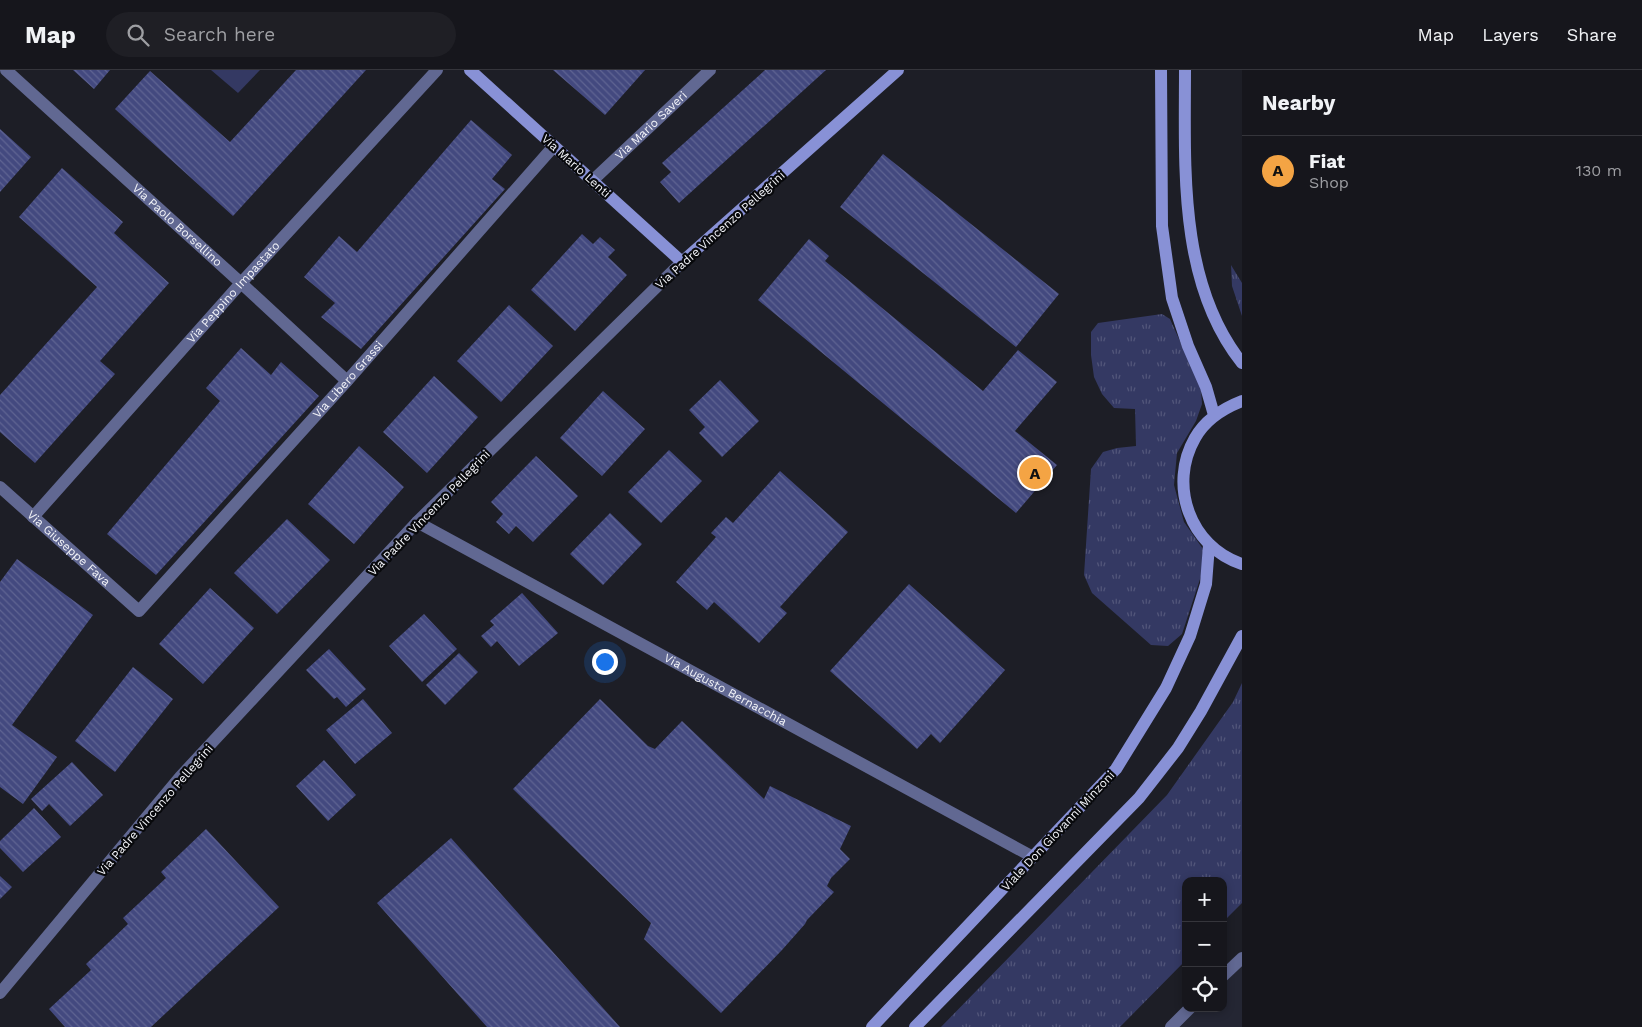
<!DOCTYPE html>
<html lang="en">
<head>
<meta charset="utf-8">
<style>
  :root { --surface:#16161c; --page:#1f1f25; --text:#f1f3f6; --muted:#9e9fa3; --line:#35353b; --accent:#f4a444 }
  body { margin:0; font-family:"Work Sans",sans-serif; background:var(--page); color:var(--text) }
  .controls { position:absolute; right:15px; bottom:15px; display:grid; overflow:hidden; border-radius:10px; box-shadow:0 2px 8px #0003 }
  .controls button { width:45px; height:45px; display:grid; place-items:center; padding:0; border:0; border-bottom:1px solid var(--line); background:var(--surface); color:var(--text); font:25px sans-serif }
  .you { position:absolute; left:604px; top:591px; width:18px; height:18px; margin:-12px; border:4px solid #fff; border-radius:50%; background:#1a73e8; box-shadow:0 0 0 8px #1a73e833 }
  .badge { display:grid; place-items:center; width:32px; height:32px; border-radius:50%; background:var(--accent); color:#111; font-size:16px; font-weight:700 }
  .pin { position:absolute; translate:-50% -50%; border:2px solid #fff; box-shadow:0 1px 5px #0006 }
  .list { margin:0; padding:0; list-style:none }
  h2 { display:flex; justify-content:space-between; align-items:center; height:65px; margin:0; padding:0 20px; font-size:21px }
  h2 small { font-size:16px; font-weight:400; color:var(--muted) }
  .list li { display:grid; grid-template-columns:32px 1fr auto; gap:15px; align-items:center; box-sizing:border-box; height:70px; padding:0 20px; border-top:1px solid var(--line) }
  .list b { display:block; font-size:19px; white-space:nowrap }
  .list p { margin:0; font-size:16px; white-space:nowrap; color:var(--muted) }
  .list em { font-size:16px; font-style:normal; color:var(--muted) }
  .icon { flex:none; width:28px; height:28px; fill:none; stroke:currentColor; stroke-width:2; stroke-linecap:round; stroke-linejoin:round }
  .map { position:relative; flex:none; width:1242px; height:957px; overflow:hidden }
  header { display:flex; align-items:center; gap:30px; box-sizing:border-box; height:70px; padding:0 25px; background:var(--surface); border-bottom:1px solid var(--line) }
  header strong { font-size:24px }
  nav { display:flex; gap:28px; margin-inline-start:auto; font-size:18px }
  .search { width:350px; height:45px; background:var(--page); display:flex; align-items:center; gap:12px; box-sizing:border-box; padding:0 18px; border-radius:28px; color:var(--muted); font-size:19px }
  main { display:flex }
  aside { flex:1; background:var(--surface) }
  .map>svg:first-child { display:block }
</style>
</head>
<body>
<header>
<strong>Map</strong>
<div class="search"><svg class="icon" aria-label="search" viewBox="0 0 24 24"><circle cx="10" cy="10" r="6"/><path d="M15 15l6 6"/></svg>Search here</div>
<nav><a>Map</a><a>Layers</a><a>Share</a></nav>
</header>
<main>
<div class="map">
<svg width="1242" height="957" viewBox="0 0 1242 957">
  <defs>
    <pattern id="grass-tufts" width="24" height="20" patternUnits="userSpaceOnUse" patternTransform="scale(1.25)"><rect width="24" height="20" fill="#343963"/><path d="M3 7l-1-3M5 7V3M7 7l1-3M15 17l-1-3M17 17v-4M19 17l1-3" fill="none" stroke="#52567a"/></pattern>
    <pattern id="building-back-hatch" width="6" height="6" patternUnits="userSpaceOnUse" patternTransform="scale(1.25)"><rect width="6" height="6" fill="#43497f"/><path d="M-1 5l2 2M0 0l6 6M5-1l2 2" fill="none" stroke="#5f6492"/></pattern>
  </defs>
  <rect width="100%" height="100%" fill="#1d1e26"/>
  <!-- built -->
  <path fill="#242633" d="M1242 888V957H1171L1190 938H1223V906Z"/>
  <!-- grass -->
  <path fill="url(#grass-tufts)" d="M1231 195 1242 213V246L1232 216Z
    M1162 244 1170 249 1201 318 1202 334 1196 351 1177 383 1174 415 1184 452 1203 479 1202 503 1182 564 1168 576 1151 575 1092 523 1084 505 1091 399 1103 382 1117 378 1136 376 1135 339 1114 338 1102 324 1094 307 1091 285V262L1098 253Z
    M1242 613V833L1223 852V811H1186V890L1120 957H941L1167 725 1233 632Z"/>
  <!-- park -->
  <path fill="#343963" d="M211 0H260L238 23Z"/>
  <!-- building -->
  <path fill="url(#building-back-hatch)" d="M73 0H110L94 19Z
    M296 0H366L233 146 115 39 150 1 230 72Z
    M553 0H645L605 45Z
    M765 0H826L679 133 660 112 671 102 662 93Z
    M471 50 512 85 492 109 505 119 361 279 321 247 335 233 304 207 339 166 357 182Z
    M0 59 31 87 0 122Z
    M883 84 1059 224 1016 277 840 137Z
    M62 98 123 152 114 163 169 213 100 291 115 304 35 393 0 362V325L97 217 19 147Z
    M582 164 593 174 600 167 615 180 608 187 627 205 575 261 531 220Z
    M809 169 829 186 825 191 983 321 1018 280 1057 312 1015 361 1057 395 1016 443 758 230Z
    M509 235 553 276 501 332 457 291Z
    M241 278 271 305 281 292 319 326 156 505 107 464 220 331 206 318Z
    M434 306 478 347 427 403 383 362Z
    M720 310 759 351 722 387 699 363 705 357 689 340Z
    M603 321 645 359 602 406 560 368Z
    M359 376 404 417 354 474 308 434Z
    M669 380 702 411 661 453 628 422Z
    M536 386 578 426 533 472 516 456 509 464 496 452 503 444 491 432Z
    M780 401 848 462 780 537 787 543 759 573 714 532 707 540 676 512 716 467 711 463 726 447 733 453Z
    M610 443 642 474 603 515 570 484Z
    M287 449 330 490 277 544 234 503Z
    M17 489 93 545 12 655 57 687 23 734 0 717V512Z
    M909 514 1005 600 940 673 931 664 917 679 830 601Z
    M210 518 254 558 203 614 159 574Z
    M522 523 558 563 519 596 497 571 491 577 481 566 494 555 490 551Z
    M424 544 457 579 422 612 389 576Z
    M329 579 366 619 346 637 337 627 334 629 306 600Z
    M459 583 478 602 445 635 426 615Z
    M133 597 173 629 115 702 75 671Z
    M363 629 392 663 355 694 326 660Z
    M600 629 648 676 655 679 682 651 764 729 770 716 851 756 840 779 850 789 831 808 827 816 834 822 807 850 805 854 782 880 721 943 644 869 651 853 513 719Z
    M324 690 356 725 328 751 296 716Z
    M72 692 103 725 70 756 49 734 42 741 31 729Z
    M34 738 61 767 23 802 0 778V771Z
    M206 759 279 837 151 957H65L49 939 91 900 86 894 128 854 123 848 166 808 161 802Z
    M451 768 620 957H487L377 833Z
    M0 806 12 817 0 829Z"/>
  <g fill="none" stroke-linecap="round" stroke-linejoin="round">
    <!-- street -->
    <g stroke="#616892" stroke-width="12">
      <path id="s1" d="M6 0 241 213 347 311"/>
      <path id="s2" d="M592 111 710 0"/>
      <path id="s3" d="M0 417 139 541 347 311 554 76"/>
      <path id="s4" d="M33 447 241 213 437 0"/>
      <path id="s5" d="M417 452 1033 787"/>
      <path d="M1223 906 1242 888"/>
      <path d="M0 923 180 707 417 452 682 192"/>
      <path d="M1171 957 1190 938"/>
    </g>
    <!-- secondary -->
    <path stroke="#8891d6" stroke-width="12" d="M470 0 682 192 898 0
      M1161 0 1162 156 1172 228 1188 276 1206 317 1214 345
      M1185 0C1185 97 1178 213 1242 293
      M1242 331C1224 338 1205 350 1195 368 1168 415 1190 477 1242 494
      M872 957 1116 699 1166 618 1190 566 1206 514 1209 475
      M915 957 1139 728 1178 678 1201 641 1242 566"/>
  </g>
  <g text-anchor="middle" stroke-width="4.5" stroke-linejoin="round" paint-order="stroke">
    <!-- street labels -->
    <g font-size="12" fill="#f3f4f9" stroke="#08090c">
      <text dy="4" stroke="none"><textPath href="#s2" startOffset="81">Via Mario Saveri</textPath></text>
      <text transform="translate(576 96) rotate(42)" y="4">Via Mario Lenti</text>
      <text dy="4" stroke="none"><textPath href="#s1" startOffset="231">Via Paolo Borsellino</textPath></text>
      <text transform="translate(720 160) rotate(-42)" y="4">Via Padre Vincenzo Pellegrini</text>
      <text dy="4" stroke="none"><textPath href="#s4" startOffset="301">Via Peppino Impastato</textPath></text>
      <text dy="4" stroke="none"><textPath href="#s3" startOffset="498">Via Libero Grassi</textPath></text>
      <text transform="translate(429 443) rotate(-46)" y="4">Via Padre Vincenzo Pellegrini</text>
      <text dy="4" stroke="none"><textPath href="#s3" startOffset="92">Via Giuseppe Fava</textPath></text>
      <text dy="4" stroke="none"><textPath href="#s5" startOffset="351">Via Augusto Bernacchia</textPath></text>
      <text transform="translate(155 740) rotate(-49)" y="4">Via Padre Vincenzo Pellegrini</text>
      <text transform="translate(1058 761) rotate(-47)" y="4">Viale Don Giovanni Minzoni</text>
    </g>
  </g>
</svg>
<div class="controls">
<button>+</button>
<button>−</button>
<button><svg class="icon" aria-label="locate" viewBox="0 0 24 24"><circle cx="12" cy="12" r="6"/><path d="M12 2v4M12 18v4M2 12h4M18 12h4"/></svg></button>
</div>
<div class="you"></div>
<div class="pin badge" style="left:1035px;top:403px">A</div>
</div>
<aside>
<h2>Nearby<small></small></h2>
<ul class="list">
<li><span class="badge">A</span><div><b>Fiat</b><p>Shop</p></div><em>130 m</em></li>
</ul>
</aside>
</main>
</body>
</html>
